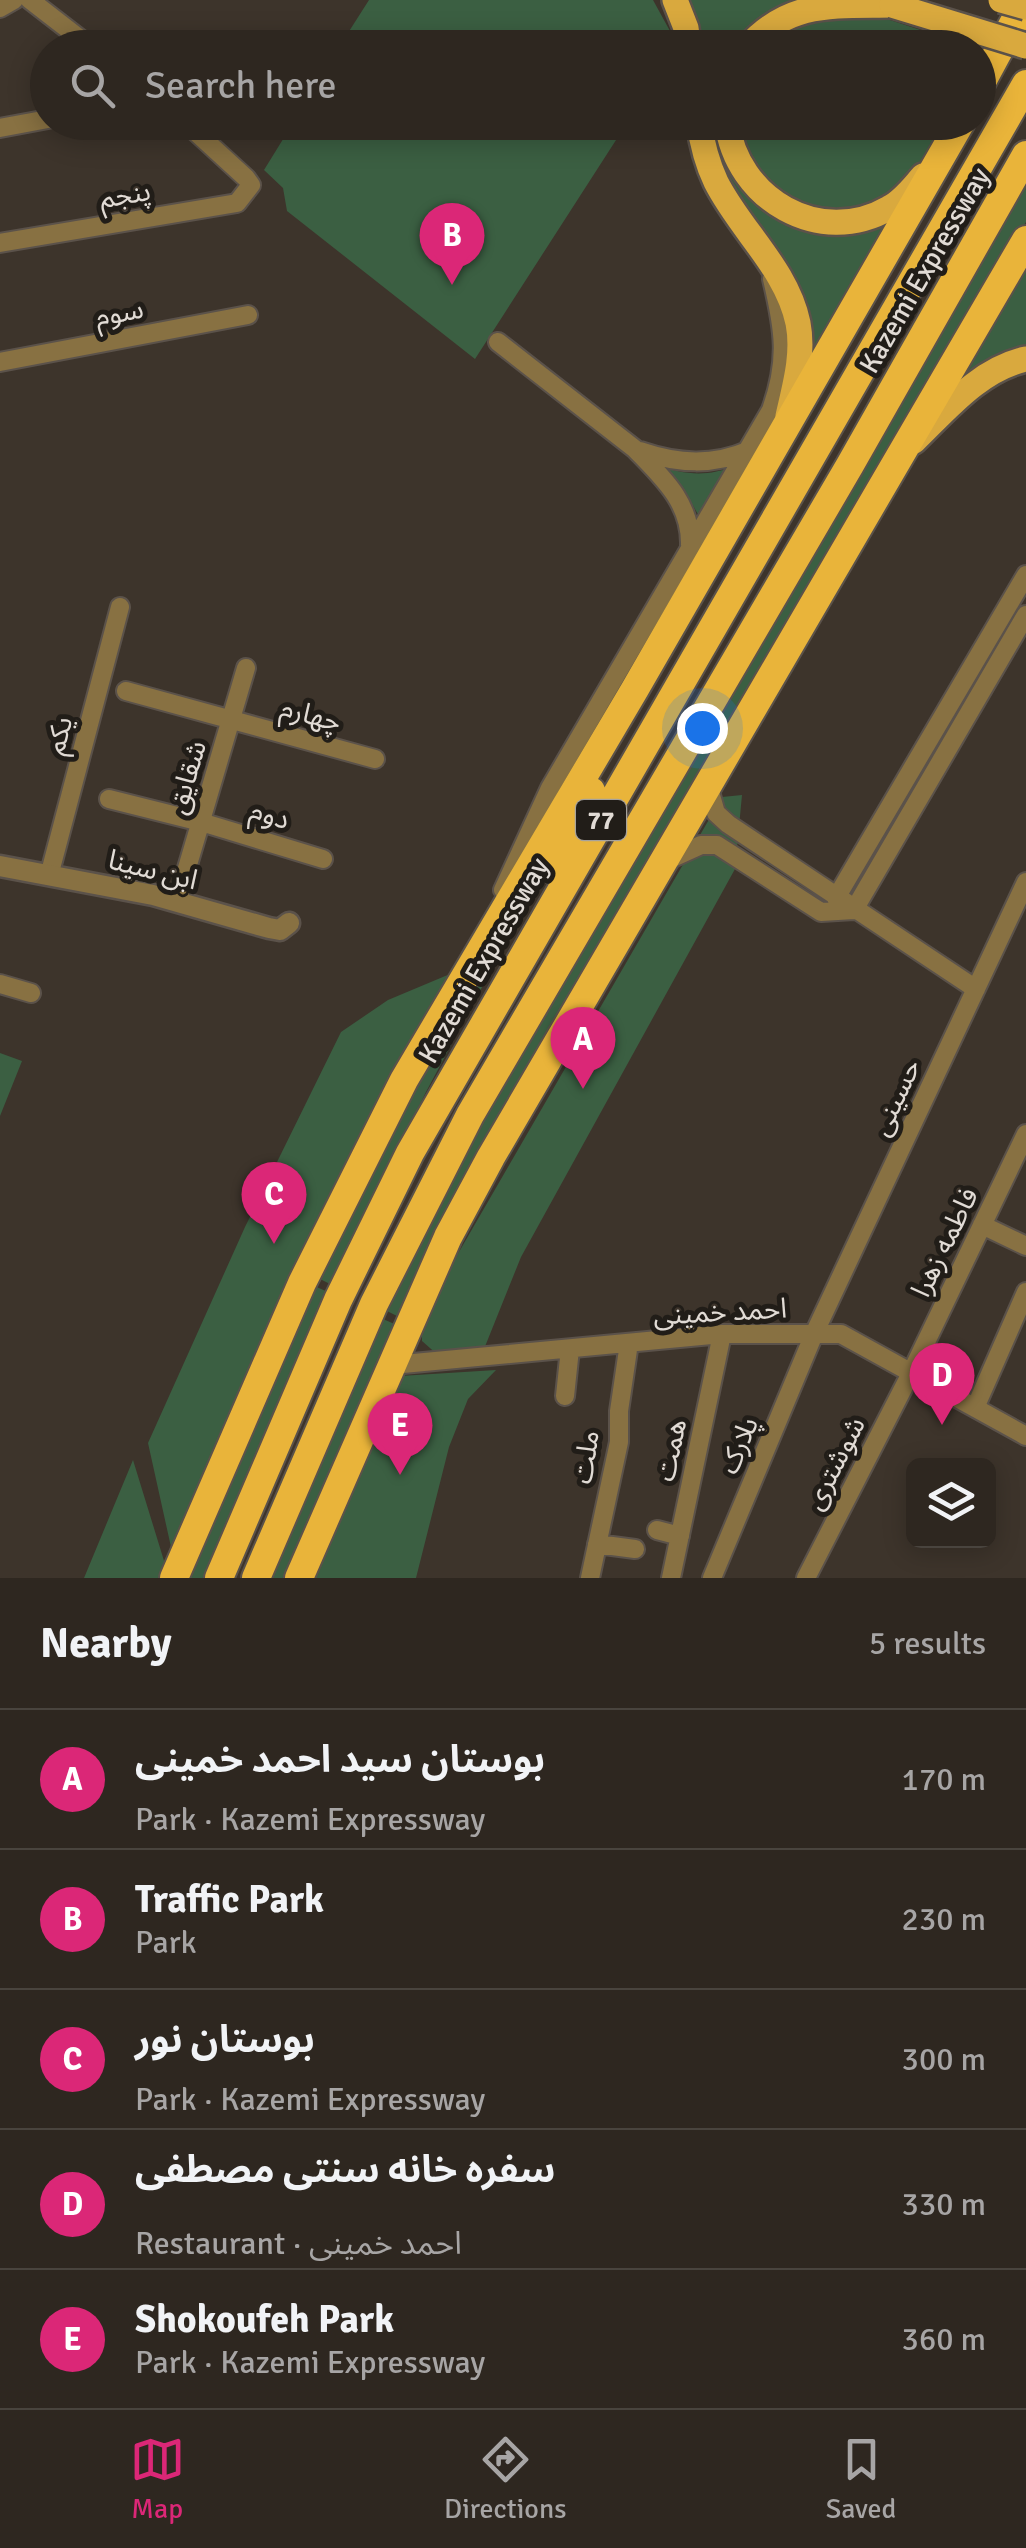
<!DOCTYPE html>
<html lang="en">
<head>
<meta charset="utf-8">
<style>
  :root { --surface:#2e2720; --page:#3a332d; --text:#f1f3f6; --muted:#a7a5a5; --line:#49443e; --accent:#db2777 }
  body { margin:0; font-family:Signika,"Noto Sans Arabic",sans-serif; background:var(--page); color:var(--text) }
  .controls { position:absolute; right:30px; bottom:30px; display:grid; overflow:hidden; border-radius:15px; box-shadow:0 5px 25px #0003 }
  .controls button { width:90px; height:90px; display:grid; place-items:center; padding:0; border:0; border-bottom:2px solid var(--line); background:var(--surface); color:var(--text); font:50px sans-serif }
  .you { position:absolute; left:702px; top:728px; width:35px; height:35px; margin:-25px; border:8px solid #fff; border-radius:50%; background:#1a73e8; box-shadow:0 0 0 15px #1a73e833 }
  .badge { display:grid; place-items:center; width:65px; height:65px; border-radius:50%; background:var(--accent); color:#fff; font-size:32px; font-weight:700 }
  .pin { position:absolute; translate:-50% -82px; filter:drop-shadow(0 2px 5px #0008) }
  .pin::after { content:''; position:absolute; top:52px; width:35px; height:30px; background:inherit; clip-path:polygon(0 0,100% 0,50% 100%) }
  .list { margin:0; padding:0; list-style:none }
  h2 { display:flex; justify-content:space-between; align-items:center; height:130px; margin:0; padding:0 40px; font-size:42px }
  h2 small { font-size:32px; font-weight:400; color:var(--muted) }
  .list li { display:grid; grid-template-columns:65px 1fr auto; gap:30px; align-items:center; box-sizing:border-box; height:140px; padding:0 40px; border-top:2px solid var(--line) }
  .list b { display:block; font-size:38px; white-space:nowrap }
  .list p { margin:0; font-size:32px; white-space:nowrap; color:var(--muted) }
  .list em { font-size:32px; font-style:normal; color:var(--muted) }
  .icon { flex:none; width:55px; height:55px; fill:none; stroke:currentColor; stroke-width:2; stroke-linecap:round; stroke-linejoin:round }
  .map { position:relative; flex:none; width:1026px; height:1578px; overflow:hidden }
  .search { position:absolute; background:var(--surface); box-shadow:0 5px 25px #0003; left:30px; right:30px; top:30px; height:110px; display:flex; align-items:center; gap:25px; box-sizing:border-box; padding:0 35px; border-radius:55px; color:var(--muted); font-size:38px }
  .sheet { height:830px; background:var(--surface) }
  nav { display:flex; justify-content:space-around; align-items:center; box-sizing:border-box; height:140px; border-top:2px solid var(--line); background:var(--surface); font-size:28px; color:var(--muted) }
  nav a { display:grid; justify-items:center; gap:5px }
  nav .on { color:var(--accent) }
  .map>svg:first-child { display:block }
</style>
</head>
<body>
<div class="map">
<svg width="1026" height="1578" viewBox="0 0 1026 1578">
  <rect width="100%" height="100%" fill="#3d342b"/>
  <!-- green -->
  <path fill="#3b5f42" d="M369 0H653L670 31 668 47H339Z
    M681 0H809L736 48 697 47Z
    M856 15 890 20 973 47 762 48 798 21Z
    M293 123V122L627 123 475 359 287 211 283 188 264 170Z
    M707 123H718L783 219 902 208 803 377 810 341 728 186Z
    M737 123H948L914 178 867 210 833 214 773 192 745 156Z
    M1026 186V222L1015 242 401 1318 387 1311 461 1158Z
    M1026 262V348L950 393Z
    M657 465C685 475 707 477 735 466L699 516 682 487Z
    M742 795 735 869 521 1257 482 1354 439 1356 422 1341V1326L445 1276 722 797Z
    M544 871 426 1092 332 1285 316 1277 418 1074 532 882Z
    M450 974 303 1261 171 1547 148 1443 245 1227 341 1032 388 1000Z
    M0 1053 22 1061 0 1116Z
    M312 1285 328 1292 205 1578H187Z
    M383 1319 399 1326 290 1578H272Z
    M496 1370 468 1399 449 1447 416 1578H311L400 1376Z
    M133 1460 165 1564 158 1578H84Z"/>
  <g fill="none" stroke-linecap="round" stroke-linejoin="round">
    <!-- minor casing -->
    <g stroke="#5b524a" stroke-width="22">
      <path id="minor" d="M30 0 92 48
        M0 8 14 0
        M0 128 48 119
        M0 243 237 203 251 185 246 178 185 122
        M498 342 635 449C663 478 691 503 690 545
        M0 362 248 315
        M640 451C678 464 713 466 750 450
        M126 691 375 759
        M708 785 716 813 728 824 976 989
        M109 799 201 822 323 859
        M668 860 701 845H717L821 912 854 910
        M49 876 120 607
        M503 890 550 788 771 410C789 360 784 330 772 279
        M836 898 1026 575
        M177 902 246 668
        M854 910 1026 615
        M0 984 31 993
        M982 1225 1026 1246
        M392 1365 722 1334H841L1026 1436
        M565 1396 570 1349
        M975 1408 1026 1292
        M657 1530 680 1536
        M597 1544 635 1549
        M590 1578 619 1442V1411L629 1343
        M671 1578 722 1334
        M712 1578 814 1334 1026 882
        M806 1578 911 1373 1026 1134"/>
    </g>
    <!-- tertiary casing -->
    <g stroke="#5b524a" stroke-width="25">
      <path id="tertiary" d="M0 866 153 895 269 928 280 930 289 923"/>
    </g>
    <!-- primary casing -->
    <g stroke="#5b524a" stroke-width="30">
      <path id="primary" d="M675 0 686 28 689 48
        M747 48C789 0 834 6 892 5
        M699 122C702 144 707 163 716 182 740 230 787 269 798 323 804 354 795 385 788 416
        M727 122C736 199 820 248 889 208 903 201 913 187 923 176
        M914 441C947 409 980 369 1026 359"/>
    </g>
    <!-- trunk casing -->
    <g stroke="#5b524a" stroke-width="32">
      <path id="trunk" d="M978 89 1026 0
        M552 869 591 791
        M174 1578 302 1283 404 1080 635 689 961 122
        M219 1578 338 1300 410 1153 1026 84
        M256 1578 374 1304 470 1115 850 465 1026 155
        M299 1578 448 1237 491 1157 1026 240"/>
    </g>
    <!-- minor -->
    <use href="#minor" stroke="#887142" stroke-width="18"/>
    <!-- tertiary -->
    <use href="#tertiary" stroke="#887142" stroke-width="20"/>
    <!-- primary -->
    <use href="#primary" stroke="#d9a93e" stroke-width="25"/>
    <!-- trunk -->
    <use href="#trunk" stroke="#e9b43a" stroke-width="28"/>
    <!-- primary-bridge casing -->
    <g stroke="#5b524a" stroke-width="30" stroke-linecap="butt">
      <path id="primary-bridge" d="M1001 0 1026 7
        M892 5 1026 46"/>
    </g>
    <!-- primary-bridge -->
    <use href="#primary-bridge" stroke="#d9a93e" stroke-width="25"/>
  </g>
  <g text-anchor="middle" stroke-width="10" stroke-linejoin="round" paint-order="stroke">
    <!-- shield labels -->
    <rect fill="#211d18" stroke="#a7a29c" stroke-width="2.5" x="576" y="800" width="50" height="40" rx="8"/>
    <g font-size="25" font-weight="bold" fill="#e1dbd5">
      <text x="601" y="829">77</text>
    </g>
    <!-- street labels -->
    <g font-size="28" fill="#e1dbd5" stroke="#211d18">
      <text transform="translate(125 194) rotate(-10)" y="10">پنجم</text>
      <text transform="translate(924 270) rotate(-60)" y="10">Kazemi Expressway</text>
      <text transform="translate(119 312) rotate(-11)" y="10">سوم</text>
      <text transform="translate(311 714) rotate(15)" y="10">چهارم</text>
      <text transform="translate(58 735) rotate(-75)" y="10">یکم</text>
      <text transform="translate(186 777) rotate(-73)" y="10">شقایق</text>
      <text transform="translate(270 814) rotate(17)" y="10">دوم</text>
      <text transform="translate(153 869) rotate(14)" y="10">ابن سینا</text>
      <text transform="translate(483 960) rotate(-60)" y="10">Kazemi Expressway</text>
      <text transform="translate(895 1097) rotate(-65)" y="10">حسینی</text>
      <text transform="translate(944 1242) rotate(-64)" y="10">فاطمه زهرا</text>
      <text transform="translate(720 1311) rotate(-3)" y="10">احمد خمینی</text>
      <text transform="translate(738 1445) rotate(-67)" y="10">پلارک</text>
      <text transform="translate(670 1450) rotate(-78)" y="10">همت</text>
      <text transform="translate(585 1457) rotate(-81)" y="10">ملت</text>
      <text transform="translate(834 1463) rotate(-63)" y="10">شوشتری</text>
    </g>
  </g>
</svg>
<div class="controls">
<button><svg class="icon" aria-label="layers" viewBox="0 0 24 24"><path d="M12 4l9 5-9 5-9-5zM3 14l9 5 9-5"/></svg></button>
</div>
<div class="you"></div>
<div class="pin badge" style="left:583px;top:1089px">A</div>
<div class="pin badge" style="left:452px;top:285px">B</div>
<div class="pin badge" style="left:274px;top:1244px">C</div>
<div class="pin badge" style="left:942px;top:1425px">D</div>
<div class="pin badge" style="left:400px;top:1475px">E</div>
<div class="search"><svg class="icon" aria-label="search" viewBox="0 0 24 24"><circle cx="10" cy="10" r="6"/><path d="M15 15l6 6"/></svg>Search here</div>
</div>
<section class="sheet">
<h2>Nearby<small>5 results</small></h2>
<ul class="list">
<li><span class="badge">A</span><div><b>بوستان سید احمد خمینی</b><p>Park · Kazemi Expressway</p></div><em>170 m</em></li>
<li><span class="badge">B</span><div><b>Traffic Park</b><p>Park</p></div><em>230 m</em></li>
<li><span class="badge">C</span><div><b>بوستان نور</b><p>Park · Kazemi Expressway</p></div><em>300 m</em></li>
<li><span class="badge">D</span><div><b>سفره خانه سنتی مصطفی</b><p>Restaurant · احمد خمینی</p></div><em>330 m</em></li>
<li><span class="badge">E</span><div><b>Shokoufeh Park</b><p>Park · Kazemi Expressway</p></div><em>360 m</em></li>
</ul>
</section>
<nav>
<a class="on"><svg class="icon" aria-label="map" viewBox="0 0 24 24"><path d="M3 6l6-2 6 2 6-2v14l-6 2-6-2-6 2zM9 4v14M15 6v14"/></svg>Map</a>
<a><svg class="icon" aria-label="directions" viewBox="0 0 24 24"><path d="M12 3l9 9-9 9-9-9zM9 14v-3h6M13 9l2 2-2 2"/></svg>Directions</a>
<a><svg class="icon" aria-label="saved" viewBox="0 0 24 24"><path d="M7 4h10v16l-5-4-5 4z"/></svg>Saved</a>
</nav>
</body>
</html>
